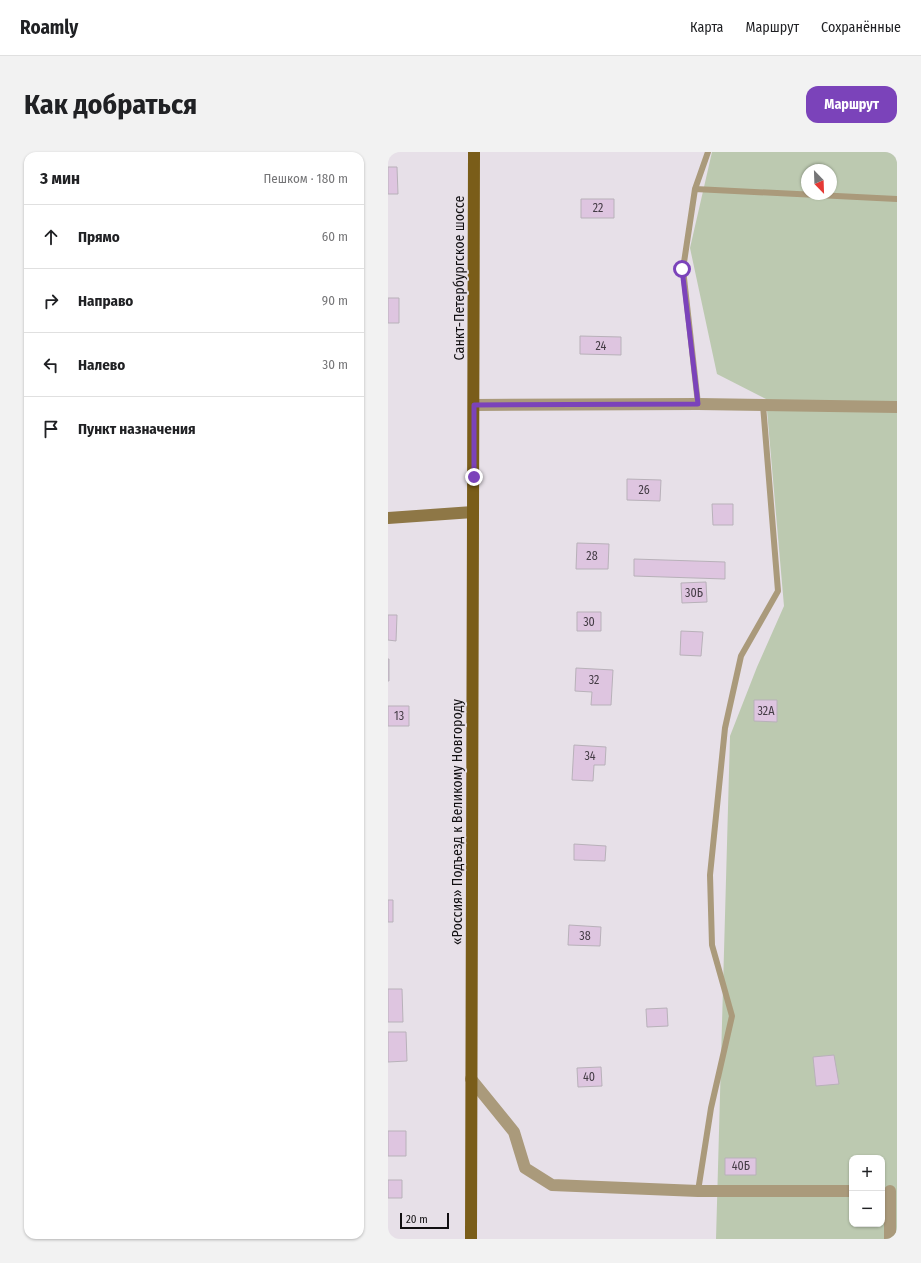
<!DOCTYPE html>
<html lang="ru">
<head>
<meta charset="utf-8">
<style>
  :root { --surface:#fff; --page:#f2f2f2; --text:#202124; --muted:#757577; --line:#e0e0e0; --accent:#7b43ba }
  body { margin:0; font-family:"Fira Sans Condensed",sans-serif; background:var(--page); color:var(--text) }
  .controls { position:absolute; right:12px; bottom:12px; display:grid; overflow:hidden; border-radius:8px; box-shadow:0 1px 3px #0004 }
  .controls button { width:36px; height:36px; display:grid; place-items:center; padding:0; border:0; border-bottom:1px solid var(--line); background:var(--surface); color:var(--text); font:20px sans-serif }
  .compass { position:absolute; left:413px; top:12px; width:36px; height:36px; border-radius:50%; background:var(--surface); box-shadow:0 1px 3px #0004; rotate:157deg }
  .scale { position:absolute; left:12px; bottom:10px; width:49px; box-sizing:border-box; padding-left:4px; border:2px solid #110f11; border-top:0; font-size:11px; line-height:14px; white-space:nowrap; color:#110f11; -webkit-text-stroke:3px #e7e0e8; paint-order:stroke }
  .stop { position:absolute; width:12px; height:12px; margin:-9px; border:3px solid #7b43ba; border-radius:50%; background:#fff }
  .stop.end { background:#7b43ba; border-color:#fff; box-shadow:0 1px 4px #0008 }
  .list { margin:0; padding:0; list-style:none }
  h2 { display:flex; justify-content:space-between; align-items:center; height:52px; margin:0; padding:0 16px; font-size:17px }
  h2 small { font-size:13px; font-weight:400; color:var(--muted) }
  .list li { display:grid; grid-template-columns:26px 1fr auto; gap:12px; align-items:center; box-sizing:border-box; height:64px; padding:0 16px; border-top:1px solid var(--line) }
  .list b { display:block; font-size:15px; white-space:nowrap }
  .list em { font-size:13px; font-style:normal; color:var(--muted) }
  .icon { flex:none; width:22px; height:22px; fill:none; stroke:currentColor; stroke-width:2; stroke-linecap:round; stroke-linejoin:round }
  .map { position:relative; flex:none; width:509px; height:1087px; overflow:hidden; border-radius:12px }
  header { display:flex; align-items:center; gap:24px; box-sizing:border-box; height:56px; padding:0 20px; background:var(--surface); border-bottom:1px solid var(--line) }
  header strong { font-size:19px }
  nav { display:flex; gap:22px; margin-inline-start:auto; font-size:14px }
  .intro { display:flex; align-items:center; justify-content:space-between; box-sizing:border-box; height:96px; padding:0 24px }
  h1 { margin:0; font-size:28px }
  .button { padding:10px 18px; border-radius:12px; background:var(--accent); color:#fff; font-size:14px; font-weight:700 }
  main { display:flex; gap:24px; padding:0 24px }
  aside { flex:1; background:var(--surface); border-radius:12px; box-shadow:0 1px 3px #0004 }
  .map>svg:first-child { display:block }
</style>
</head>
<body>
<header>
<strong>Roamly</strong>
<nav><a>Карта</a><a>Маршрут</a><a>Сохранённые</a></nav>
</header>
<div class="intro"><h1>Как добраться</h1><a class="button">Маршрут</a></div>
<main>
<aside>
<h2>3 мин<small>Пешком · 180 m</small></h2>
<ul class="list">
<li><svg class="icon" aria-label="ahead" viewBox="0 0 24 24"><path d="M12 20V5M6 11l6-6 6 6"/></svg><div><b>Прямо</b></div><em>60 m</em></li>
<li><svg class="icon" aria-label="right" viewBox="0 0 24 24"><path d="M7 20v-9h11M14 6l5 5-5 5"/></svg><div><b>Направо</b></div><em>90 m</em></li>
<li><svg class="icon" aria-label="left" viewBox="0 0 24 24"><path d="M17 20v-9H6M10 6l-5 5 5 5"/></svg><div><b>Налево</b></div><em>30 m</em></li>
<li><svg class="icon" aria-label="arrive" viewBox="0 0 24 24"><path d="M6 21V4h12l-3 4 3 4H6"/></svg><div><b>Пункт назначения</b></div></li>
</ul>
</aside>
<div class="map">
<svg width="509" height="1087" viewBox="0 0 509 1087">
  <rect width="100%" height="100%" fill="#e7e0e8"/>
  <!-- green -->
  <path fill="#bcc9b0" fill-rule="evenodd" d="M324 0H509V1087H328L342 584 369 515 396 454 378 247 329 222 302 96ZM419 18H443V42H419ZM464 1006H494V1072H464Z"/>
  <!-- building -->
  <path fill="#dec5e0" stroke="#b8b1b9" d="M0 15H9L10 42H0Z
    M193 47H226V66H193Z
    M0 146H11V171H0Z
    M192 184 233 185V203L192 202Z
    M239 327 273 328 272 349 239 348Z
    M324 352H345V373H325Z
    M189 391 221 392 220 417H188Z
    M246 407 337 410V427L246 424Z
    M318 430 319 450 294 451 293 431Z
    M189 460H213V479H189Z
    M0 463H9L8 489 0 488Z
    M293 479 315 480 313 504 292 503Z
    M0 507H1V529H0Z
    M188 516 225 518 223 553H203L204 540 187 539Z
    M366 548H389V570L366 569Z
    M0 554H21V574H0Z
    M186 593 218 595 217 613H206L205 629 184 628Z
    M186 692 218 694 217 709 186 708Z
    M0 748H5V770H0Z
    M181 773 213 775 212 794 180 793Z
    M0 837H14L15 870H0Z
    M279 856 280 874 259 875 258 857Z
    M0 880H18L19 909 0 910Z
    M446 903 451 932 428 934 425 905Z
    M213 915 214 934 190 935 189 916Z
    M0 979H18V1004H0Z
    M337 1006H368V1023H337Z
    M0 1028H14V1046H0Z"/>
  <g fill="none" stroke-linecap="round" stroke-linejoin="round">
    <!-- lane -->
    <path stroke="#aa9a7b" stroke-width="6" d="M307 37 509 47
      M310 252 295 117 307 37 320 0
      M310 1039 323 956 344 864 324 793 322 723 337 576 353 504 390 439 375 253"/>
    <!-- street -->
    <path stroke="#aa9a7b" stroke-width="12" d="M86 253 310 252 509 255
      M83 927 126 980 137 1016 164 1033 310 1039H464
      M502 1039V1087"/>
    <!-- secondary -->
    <path stroke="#8e7746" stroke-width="12" d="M0 366 85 360"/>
    <!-- primary -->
    <path stroke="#7a5d19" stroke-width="12" d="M83 1087 86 0"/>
  </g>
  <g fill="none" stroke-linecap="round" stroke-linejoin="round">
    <!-- route -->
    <path stroke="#7b43ba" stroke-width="5" d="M86 325V253L310 252 294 117"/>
  </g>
  <g text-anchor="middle" stroke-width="4" stroke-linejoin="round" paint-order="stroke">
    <!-- number labels -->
    <g font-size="12" fill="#443c45">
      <text x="210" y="60">22</text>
      <text x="213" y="198">24</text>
      <text x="256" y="342">26</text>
      <text x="204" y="408">28</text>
      <text x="306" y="445">30Б</text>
      <text x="201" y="474">30</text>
      <text x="206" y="532">32</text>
      <text x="378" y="563">32А</text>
      <text x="11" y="568">13</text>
      <text x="202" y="608">34</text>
      <text x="197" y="788">38</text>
      <text x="201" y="929">40</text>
      <text x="353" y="1018">40Б</text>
    </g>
    <!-- street labels -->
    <g font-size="14" fill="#110f11" stroke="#e7e0e8">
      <text transform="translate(71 126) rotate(-90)" y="5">Санкт-Петербургское шоссе</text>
      <text transform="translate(69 670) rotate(-90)" y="5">«Россия» Подъезд к Великому Новгороду</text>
    </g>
  </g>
</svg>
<div class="controls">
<button>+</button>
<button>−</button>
</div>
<svg class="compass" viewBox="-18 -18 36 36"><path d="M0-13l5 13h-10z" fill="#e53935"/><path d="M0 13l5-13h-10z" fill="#757577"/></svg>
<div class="scale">20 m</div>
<div class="stop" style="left:294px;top:117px"></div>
<div class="stop end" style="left:86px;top:325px"></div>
</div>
</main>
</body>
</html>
